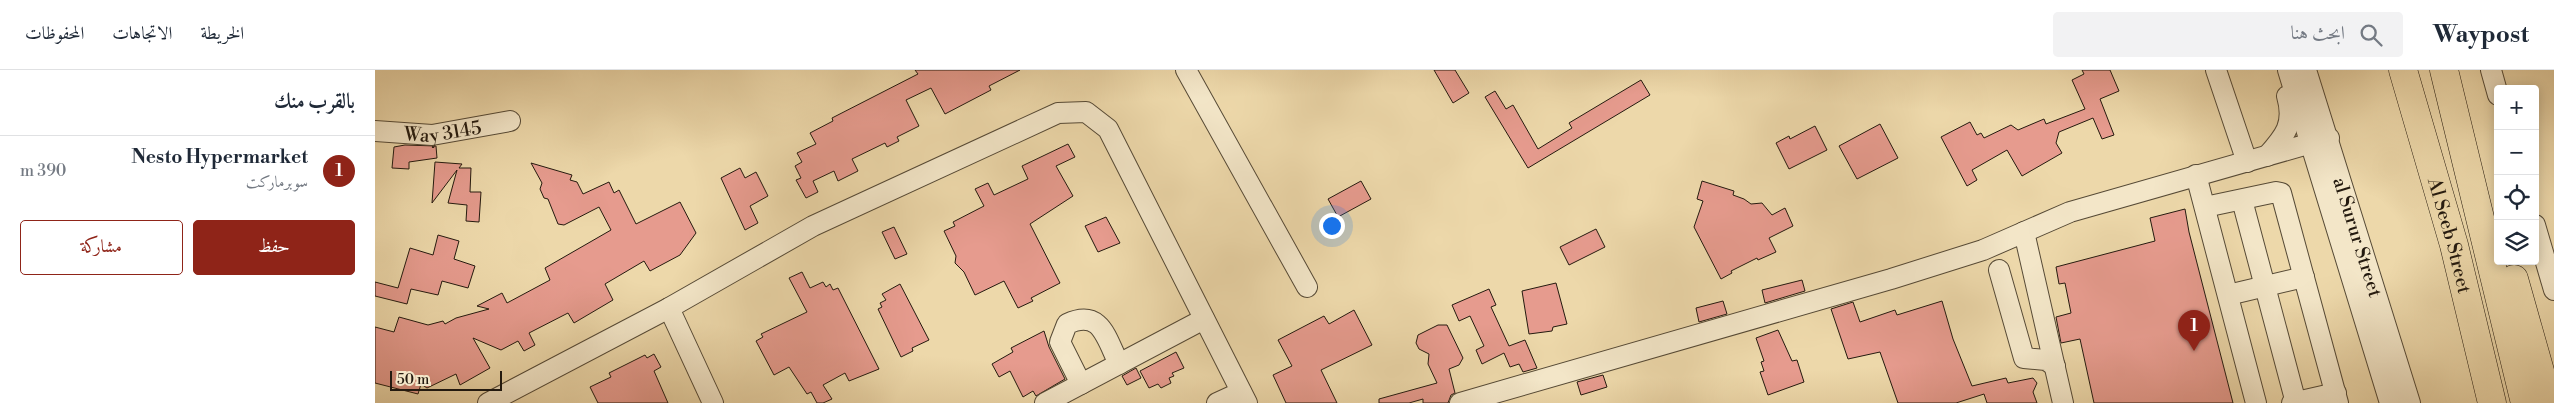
<!DOCTYPE html>
<html lang="ar">
<head>
<meta charset="utf-8">
<style>
  :root { --surface:#fff; --page:#f2f2f3; --text:#1f2937; --muted:#747a83; --line:#e0e1e3; --accent:#8f2418 }
  body { margin:0; font-family:"Libre Bodoni",Amiri,serif; background:var(--page); color:var(--text); direction:rtl }
  .controls { position:absolute; right:15px; top:15px; display:grid; overflow:hidden; border-radius:5px; box-shadow:0 2px 12px #0003 }
  .controls button { width:45px; height:45px; display:grid; place-items:center; padding:0; border:0; border-bottom:1px solid var(--line); background:var(--surface); color:var(--text); font:25px sans-serif }
  .scale { position:absolute; left:15px; bottom:12px; width:112px; box-sizing:border-box; padding-left:5px; border:2px solid #241a0f; border-top:0; font-size:14px; line-height:18px; white-space:nowrap; color:#241a0f; -webkit-text-stroke:4px #f3e6c8; paint-order:stroke }
  .you { position:absolute; left:956px; top:155px; width:18px; height:18px; margin:-12px; border:4px solid #fff; border-radius:50%; background:#1a73e8; box-shadow:0 0 0 8px #1a73e833 }
  .badge { display:grid; place-items:center; width:32px; height:32px; border-radius:50%; background:var(--accent); color:#fff; font-size:16px; font-weight:700 }
  .pin { position:absolute; translate:-50% -41px; filter:drop-shadow(0 1px 2px #0008) }
  .pin::after { content:''; position:absolute; top:26px; width:18px; height:15px; background:inherit; clip-path:polygon(0 0,100% 0,50% 100%) }
  .list { margin:0; padding:0; list-style:none }
  h2 { display:flex; justify-content:space-between; align-items:center; height:65px; margin:0; padding:0 20px; font-size:21px }
  h2 small { font-size:16px; font-weight:400; color:var(--muted) }
  .list li { display:grid; grid-template-columns:32px 1fr auto; gap:15px; align-items:center; box-sizing:border-box; height:70px; padding:0 20px; border-top:1px solid var(--line) }
  .list b { display:block; font-size:19px; white-space:nowrap }
  .list p { margin:0; font-size:16px; white-space:nowrap; color:var(--muted) }
  .list em { font-size:16px; font-style:normal; color:var(--muted) }
  .actions { display:flex; gap:10px; padding:15px 20px }
  .actions a { flex:1; padding:11px 0; border:1px solid var(--accent); border-radius:5px; text-align:center; font-size:18px; color:var(--accent) }
  .actions .main { background:var(--accent); color:#fff }
  .icon { flex:none; width:28px; height:28px; fill:none; stroke:currentColor; stroke-width:2; stroke-linecap:round; stroke-linejoin:round }
  .map { position:relative; flex:none; width:2179px; height:333px; overflow:hidden; direction:ltr }
  header { display:flex; align-items:center; gap:30px; box-sizing:border-box; height:70px; padding:0 25px; background:var(--surface); border-bottom:1px solid var(--line) }
  header strong { font-size:24px }
  nav { display:flex; gap:28px; margin-inline-start:auto; font-size:18px }
  .search { width:350px; height:45px; background:var(--page); display:flex; align-items:center; gap:12px; box-sizing:border-box; padding:0 18px; border-radius:5px; color:var(--muted); font-size:19px }
  main { display:flex }
  aside { flex:1; background:var(--surface) }
  .map>svg:first-child { display:block }
</style>
</head>
<body>
<header>
<strong>Waypost</strong>
<div class="search"><svg class="icon" aria-label="search" viewBox="0 0 24 24"><circle cx="10" cy="10" r="6"/><path d="M15 15l6 6"/></svg>ابحث هنا</div>
<nav><a>الخريطة</a><a>الاتجاهات</a><a>المحفوظات</a></nav>
</header>
<main>
<div class="map">
<svg width="2179" height="333" viewBox="0 0 2179 333">
  <rect width="100%" height="100%" fill="#edd8aa"/>
  <filter id="stains"><feTurbulence type="fractalNoise" baseFrequency=".004" numOctaves="4"/><feColorMatrix values="0 0 0 0 .2 0 0 0 0 .09 0 0 0 0 .02 0 0 0 .5 -.17"/></filter>
  <radialGradient id="worn" r=".72"><stop offset=".6" stop-color="#630" stop-opacity="0"/><stop offset="1" stop-color="#630" stop-opacity=".3"/></radialGradient>
  <!-- building -->
  <path fill="#e69b8e" stroke="#241a0f" d="M540 0H645L614 16 616 20 570 44 556 18 531 30 544 56 522 67 524 71 512 77 510 73 477 89 483 101 463 111 459 101 438 111 443 122 431 128 421 110 426 108 420 96 427 92 422 83 441 74 435 63 458 51 457 48 543 4Z
    M1059 0H1080L1094 23 1078 33Z
    M1707 0H1735L1744 21 1725 29 1739 65 1727 69 1718 48 1684 62 1681 73 1687 83 1647 106 1632 80 1597 100 1602 110 1592 116 1566 67 1595 52 1602 65 1606 63 1609 68 1636 55 1643 60 1669 49 1671 54 1710 39 1697 10 1709 4Z
    M1266 10 1275 25 1153 98 1110 27 1120 21 1131 39 1138 35 1163 79 1197 58 1194 53Z
    M1505 54 1523 88 1482 109 1464 76Z
    M1440 56 1452 80 1414 99 1401 73 1414 66 1415 69Z
    M693 74 700 87 681 96 698 126 655 154 685 213 656 228 658 231 643 238 629 211 600 225 589 202 580 193 581 186 569 161 580 156 578 152 609 136 600 119 613 113 619 125 653 109 647 96Z
    M30 75 61 76 62 88 34 92V99L17 98 19 77Z
    M60 92 87 94 84 98H96L95 122H106L104 152 91 151 92 135 73 133 82 100 57 133Z
    M156 93 197 105 195 110 202 112 208 124 234 112 239 123 244 120 261 154 305 132 321 163 305 185 275 201 269 191 230 214 238 230 199 253 193 243 154 263 160 275 149 281 143 271 126 280 98 268 115 298 85 315 81 304 52 318 46 314 43 324 0 313V257L19 262 24 247 53 255 68 251 70 254 81 248 114 239 102 236 127 223 132 233 175 210 170 198 236 160 224 137 189 155 183 154 173 129 169 128 165 119 167 113Z
    M365 98 370 108 381 102 393 126 375 136 383 153 370 160 346 108Z
    M986 111 996 129 963 147 953 129Z
    M1327 111 1359 121 1358 125 1369 129 1376 134 1387 133 1397 145 1410 138 1418 156 1394 168 1401 182 1383 190 1382 188 1356 201 1357 203 1346 209 1319 157 1328 131 1322 129Z
    M1810 139 1814 162 1858 333H1719L1705 269 1686 273 1681 247 1696 243 1690 213 1684 214 1681 197 1780 171 1775 148Z
    M731 147 745 173 723 182 710 156Z
    M519 157 532 184 520 189 507 162Z
    M1221 159 1230 177 1194 195 1185 177Z
    M63 165 84 171 79 189 100 196 93 218 67 211 63 225 36 219 32 234 0 226V212L23 218 35 178 58 185Z
    M427 202 435 218 448 212 451 217 455 214 458 220 463 218 504 299 474 311 470 303 448 315 457 329 448 333H442L436 322 432 324 414 297 399 305 381 271 388 267 386 264 432 242 414 208Z
    M1427 210 1430 221 1390 233 1387 220Z
    M1181 213 1192 254 1178 257 1177 261 1154 264 1147 221Z
    M525 214 554 270 537 278 538 281 526 287 503 239 507 237 505 233 511 230 507 224Z
    M1114 219 1121 235 1116 237 1134 276 1150 270 1162 298 1148 302 1144 294 1135 297 1129 283 1107 294 1101 280 1109 276 1095 246 1084 251 1077 235Z
    M1348 231 1352 244 1324 252 1321 238Z
    M1567 231 1578 269 1597 316 1631 308 1633 313 1658 308 1662 313 1658 322 1662 333H1612L1609 324 1581 333H1523L1505 282 1473 289 1456 239 1478 232 1485 252 1520 240 1522 245Z
    M979 240 997 275 946 300 962 333H911L898 305 917 296 903 270 949 246 954 254Z
    M1063 255H1072L1088 288 1084 295 1074 299 1080 323 1076 325 1073 333H1048V329L1034 333H1004V329L1062 313 1053 294 1054 284 1044 279 1041 273 1043 265Z
    M1403 260 1417 291 1422 290 1429 312 1393 325 1385 302 1389 301 1386 292 1389 291 1381 268Z
    M669 261 674 277 690 309 661 326 658 321 648 327 635 301 624 307 617 294 638 282 636 278Z
    M801 282 809 298 797 303 799 306 794 308 796 313 786 318 783 314 774 318 765 301Z
    M279 284 286 297 279 301 293 333H223L215 317 236 307 234 303 270 285 272 288Z
    M761 298 766 308 752 315 747 306Z
    M1228 305 1232 317 1206 325 1202 312Z"/>
  <g fill="none" stroke-linecap="round" stroke-linejoin="round">
    <!-- minor casing -->
    <g stroke="#564a36" stroke-width="22">
      <g id="minor">
        <path d="M811 0 932 217"/>
        <path d="M1841 0 1872 92"/>
        <path d="M1913 0 2015 333"/>
        <path id="s1" d="M1931 0 2035 333"/>
        <path d="M2116 0 2123 25"/>
        <path id="s2" d="M0 61 57 65 135 51"/>
        <path d="M1892 86C1910 66 1920 54 1912 26"/>
        <path d="M1821 105 1881 333"/>
        <path d="M1867 130 1921 333"/>
        <path d="M1830 137 1901 122 1906 123 1963 333"/>
        <path d="M2160 155 2179 220"/>
        <path d="M1649 162 1688 333"/>
        <path d="M1624 200 1649 288 1671 290 1680 296"/>
        <path d="M1853 225 1929 207"/>
        <path d="M294 238 338 333"/>
        <path d="M706 314 685 272 692 254C726 238 731 268 744 294"/>
        <path d="M113 333 294 238 438 156 683 43 711 42 733 59 872 333"/>
        <path d="M670 333 829 249"/>
        <path d="M842 333 866 322"/>
        <path d="M1085 333 1516 209 1608 180 1695 142 1954 68"/>
        <path d="M1917 333 1961 323"/>
      </g>
    </g>
    <!-- highway casing -->
    <g stroke="#241a0f" stroke-width="29">
      <g id="highway">
        <path id="s3" d="M2028 0 2079 175 2117 333"/>
        <path d="M2069 0 2150 333"/>
        <path d="M2139 209 2174 333"/>
      </g>
    </g>
    <!-- minor -->
    <use href="#minor" stroke="#f3e6c8" stroke-width="20"/>
    <!-- highway -->
    <use href="#highway" stroke="#edd8aa" stroke-width="28"/>
  </g>
  <g text-anchor="middle" stroke-width="5" stroke-linejoin="round" paint-order="stroke">
    <!-- street labels -->
    <g font-size="19" fill="#241a0f" stroke="#f3e6c8">
      <text dy="7" stroke="none"><textPath href="#s2" startOffset="68">Way 3145</textPath></text>
      <text dy="7" stroke="none"><textPath href="#s1" startOffset="175">al Surur Street</textPath></text>
      <text dy="7" stroke="none"><textPath href="#s3" startOffset="172">Al Seeb Street</textPath></text>
    </g>
  </g>
  <rect width="100%" height="100%" filter="url(#stains)"/>
  <rect width="100%" height="100%" fill="url(#worn)"/>
</svg>
<div class="controls">
<button>+</button>
<button>−</button>
<button><svg class="icon" aria-label="locate" viewBox="0 0 24 24"><circle cx="12" cy="12" r="6"/><path d="M12 2v4M12 18v4M2 12h4M18 12h4"/></svg></button>
<button><svg class="icon" aria-label="layers" viewBox="0 0 24 24"><path d="M12 4l9 5-9 5-9-5zM3 14l9 5 9-5"/></svg></button>
</div>
<div class="scale">50 m</div>
<div class="you"></div>
<div class="pin badge" style="left:1819px;top:281px">1</div>
</div>
<aside>
<h2>بالقرب منك<small></small></h2>
<ul class="list">
<li><span class="badge">1</span><div><b>Nesto Hypermarket</b><p>سوبرماركت</p></div><em>390 m</em></li>
</ul>
<div class="actions"><a class="main">حفظ</a><a>مشاركة</a></div>
</aside>
</main>
</body>
</html>
